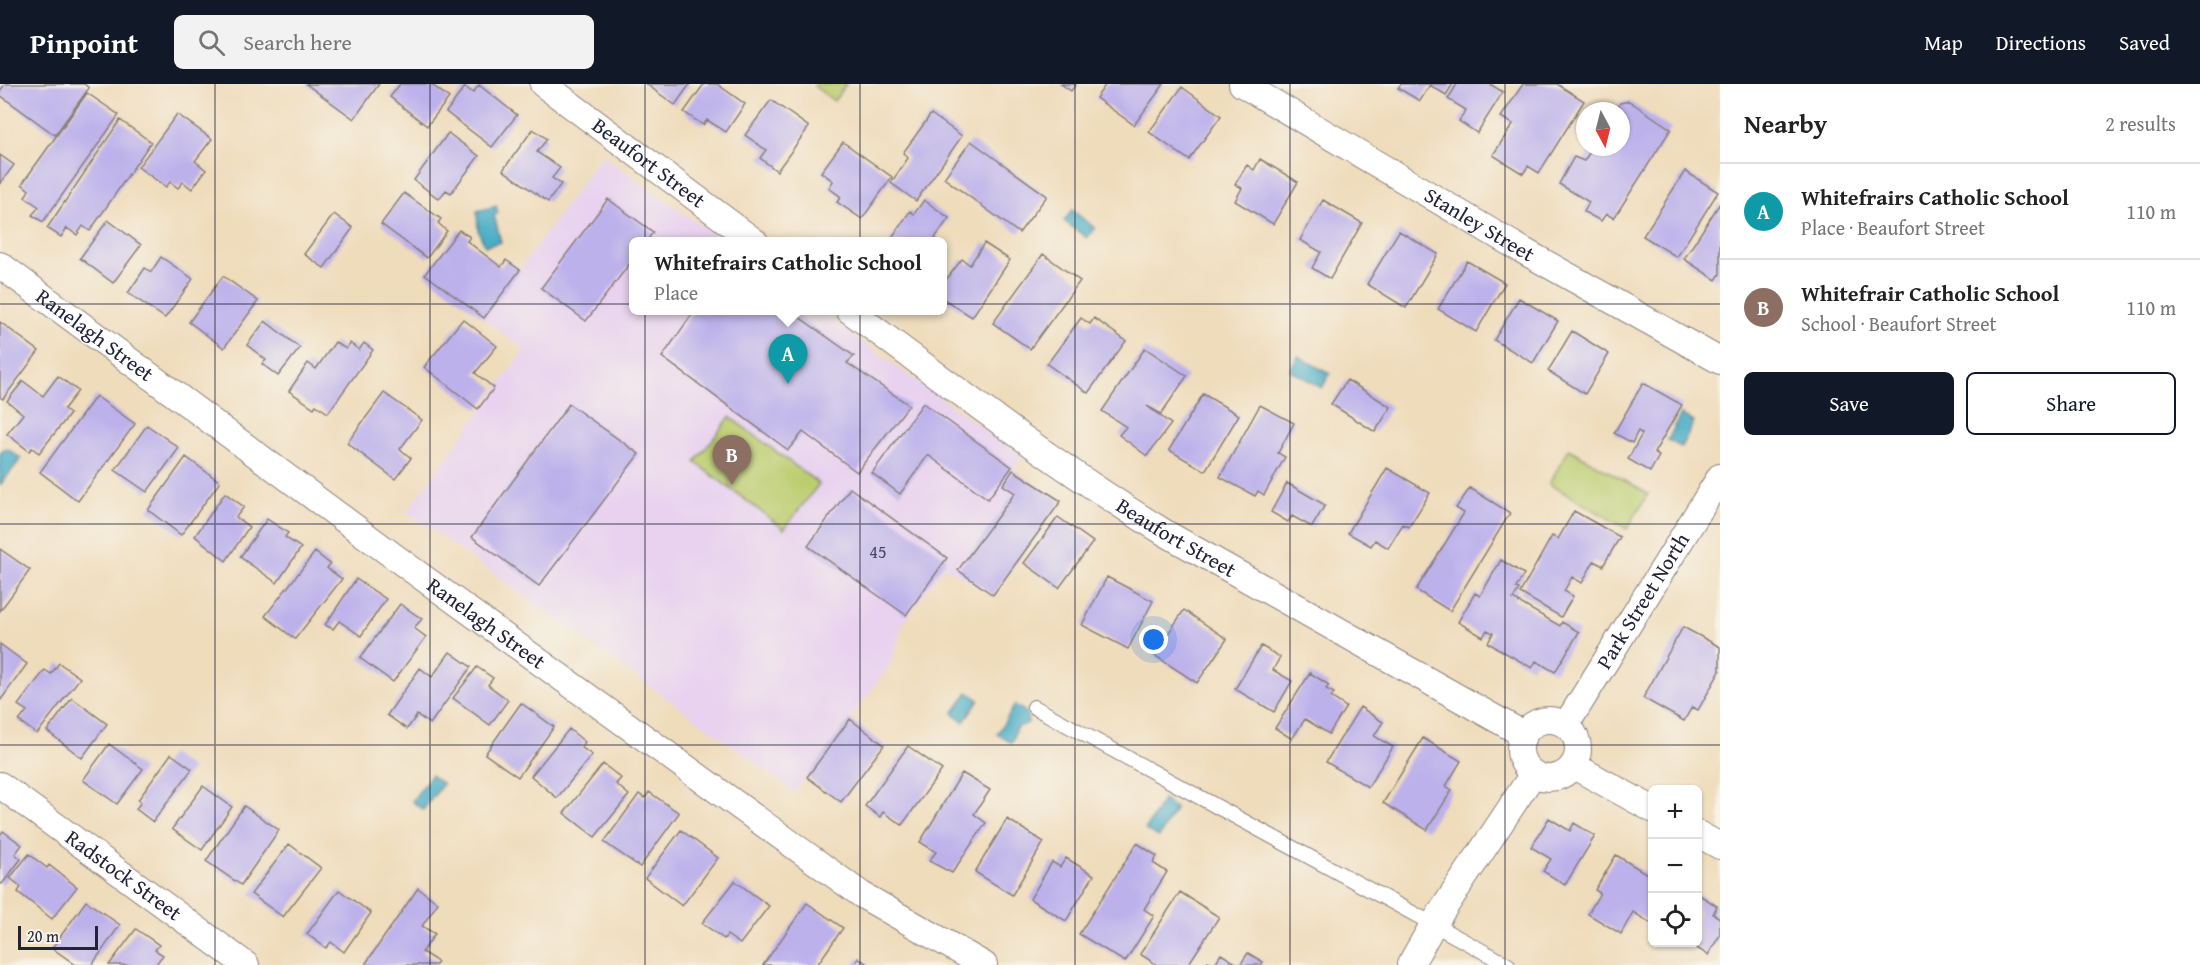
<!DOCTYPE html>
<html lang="en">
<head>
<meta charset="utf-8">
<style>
  :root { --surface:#fff; --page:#f2f2f2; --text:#222; --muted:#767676; --line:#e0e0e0; --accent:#111827 }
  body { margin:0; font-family:"Gentium Book Plus",serif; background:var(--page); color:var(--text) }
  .controls { position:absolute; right:18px; bottom:18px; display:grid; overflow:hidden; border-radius:9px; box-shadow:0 2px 4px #0004 }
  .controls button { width:54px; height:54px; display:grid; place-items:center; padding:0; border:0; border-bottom:2px solid var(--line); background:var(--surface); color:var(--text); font:30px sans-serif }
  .compass { position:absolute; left:1576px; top:18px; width:54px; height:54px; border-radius:50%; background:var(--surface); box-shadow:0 2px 4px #0004; rotate:173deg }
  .scale { position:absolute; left:18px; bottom:15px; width:80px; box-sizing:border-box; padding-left:6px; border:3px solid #22223b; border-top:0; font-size:16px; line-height:21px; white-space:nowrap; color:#22223b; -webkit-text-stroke:4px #f7f3e8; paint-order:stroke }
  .you { position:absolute; left:1154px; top:556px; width:21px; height:21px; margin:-15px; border:4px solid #fff; border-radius:50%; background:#1a73e8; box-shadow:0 0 0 9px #1a73e833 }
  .badge { display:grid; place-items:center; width:39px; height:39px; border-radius:50%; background:var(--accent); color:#fff; font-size:20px; font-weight:700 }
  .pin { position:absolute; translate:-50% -50px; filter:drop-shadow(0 2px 3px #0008) }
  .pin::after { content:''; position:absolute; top:32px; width:21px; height:18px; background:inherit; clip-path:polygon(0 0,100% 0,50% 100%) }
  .popup { position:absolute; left:629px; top:153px; width:318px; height:78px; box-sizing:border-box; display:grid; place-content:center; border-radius:9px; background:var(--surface); filter:drop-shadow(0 2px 4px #0005); font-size:20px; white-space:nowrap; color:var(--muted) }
  .popup b { font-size:22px; color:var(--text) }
  .popup::after { content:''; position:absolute; left:50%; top:100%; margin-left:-12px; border:12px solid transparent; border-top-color:var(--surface) }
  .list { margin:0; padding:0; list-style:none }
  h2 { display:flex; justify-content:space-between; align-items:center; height:78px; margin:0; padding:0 24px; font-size:26px }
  h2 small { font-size:20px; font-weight:400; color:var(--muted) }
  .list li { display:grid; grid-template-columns:39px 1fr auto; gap:18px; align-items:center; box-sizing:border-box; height:96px; padding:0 24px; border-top:2px solid var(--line) }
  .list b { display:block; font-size:22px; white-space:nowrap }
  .list p { margin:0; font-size:20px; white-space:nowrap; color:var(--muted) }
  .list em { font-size:20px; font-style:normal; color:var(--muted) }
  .actions { display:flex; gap:12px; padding:18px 24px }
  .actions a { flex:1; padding:14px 0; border:2px solid var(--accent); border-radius:9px; text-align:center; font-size:21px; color:var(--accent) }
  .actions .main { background:var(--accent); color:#fff }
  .icon { flex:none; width:33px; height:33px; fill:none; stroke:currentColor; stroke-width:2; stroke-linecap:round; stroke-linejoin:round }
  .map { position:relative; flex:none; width:1720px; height:881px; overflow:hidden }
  header { display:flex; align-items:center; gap:36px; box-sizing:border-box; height:84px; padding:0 30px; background:var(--accent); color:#fff }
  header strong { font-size:28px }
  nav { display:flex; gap:33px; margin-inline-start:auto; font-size:21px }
  .search { width:420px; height:54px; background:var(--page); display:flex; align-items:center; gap:15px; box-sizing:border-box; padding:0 21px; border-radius:9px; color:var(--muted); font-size:22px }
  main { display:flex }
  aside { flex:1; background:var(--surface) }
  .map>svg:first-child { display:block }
</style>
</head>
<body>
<header>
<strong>Pinpoint</strong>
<div class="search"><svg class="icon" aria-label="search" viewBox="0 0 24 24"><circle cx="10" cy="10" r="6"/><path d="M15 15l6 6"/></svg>Search here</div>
<nav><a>Map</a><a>Directions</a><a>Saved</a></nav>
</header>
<main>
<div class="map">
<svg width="1720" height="881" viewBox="0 0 1720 881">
  <rect width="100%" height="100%" fill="#f7f3e8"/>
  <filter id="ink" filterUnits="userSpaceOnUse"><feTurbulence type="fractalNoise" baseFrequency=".0167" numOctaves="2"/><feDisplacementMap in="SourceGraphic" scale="12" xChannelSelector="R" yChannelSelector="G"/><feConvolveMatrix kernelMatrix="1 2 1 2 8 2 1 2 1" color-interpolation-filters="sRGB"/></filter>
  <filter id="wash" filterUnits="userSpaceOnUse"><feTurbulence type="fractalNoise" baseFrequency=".008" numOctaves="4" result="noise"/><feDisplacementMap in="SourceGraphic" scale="24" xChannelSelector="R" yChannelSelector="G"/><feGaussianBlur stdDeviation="1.35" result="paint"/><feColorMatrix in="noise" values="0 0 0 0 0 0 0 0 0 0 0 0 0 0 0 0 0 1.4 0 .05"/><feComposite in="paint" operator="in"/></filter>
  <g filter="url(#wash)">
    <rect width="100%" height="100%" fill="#efdcbb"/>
    <!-- built -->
    <path fill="#e8d2ef" d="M602 71 723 157 634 158V226L819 227 1023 373 1013 386 1061 417 993 511 944 482 903 540 891 580 794 709 746 671 407 428 525 266 484 235Z"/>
    <!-- green -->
    <path fill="#bccd6f" stroke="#6f7855" stroke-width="1.5" d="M815 0H846L834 17 814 2Z
      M730 333 819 400 784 445 695 378Z
      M1569 365 1648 410 1627 445 1549 400Z"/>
    <!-- water -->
    <path fill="#44abc4" stroke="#336680" stroke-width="1.5" d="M496 122 498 129 494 131 501 158 485 162 478 146 477 127Z
      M1072 126 1095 144 1087 154 1064 137Z
      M1298 272 1330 290 1322 304 1290 286Z
      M1681 330 1694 338 1681 363 1668 356Z
      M8 365 21 375 0 401V370L2 367Z
      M968 608 979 616 964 638 953 629Z
      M1015 621 1027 629 1028 639 1016 644 1012 659 997 650Z
      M431 691 443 700 423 726 412 717Z
      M1163 716 1176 724 1159 753 1145 746Z"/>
    <g id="blocks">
      <!-- building -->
      <path fill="#bcb1eb" d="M5 0H84L89 4 55 51 0 11V7Z
        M306 0H379L354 35Z
        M400 0H431L449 14 427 42 390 13Z
        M646 0H690L675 21Z
        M704 0H717L745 20 726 48 707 36 703 41 684 28Z
        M1061 0H1076L1071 7Z
        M1106 0H1164L1134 41 1096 14Z
        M1401 0H1453L1446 11 1430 1 1420 17 1398 4Z
        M1457 0H1490L1503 8 1477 49 1459 37 1466 26 1448 15Z
        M1523 0H1557L1584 17 1539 89 1528 82 1523 90 1493 71 1513 40 1501 33Z
        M479 1 517 31 492 63 446 28 465 3 473 9Z
        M1182 3 1221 32 1189 76 1149 48Z
        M87 9 119 31 43 138 32 131 39 123 25 113 29 106 22 100Z
        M771 16 809 43 777 87 760 74 766 66 745 51Z
        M1629 17 1671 45 1614 134 1606 130 1601 137 1584 128 1589 118 1559 100 1574 73 1584 77 1593 63H1621V27H1617L1620 19Z
        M177 30 212 55 195 77 206 86 192 105 183 98 178 104 170 98 166 103 138 83Z
        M931 30 962 52 916 117 891 99 908 74 903 69Z
        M120 36 151 58 90 147 83 142 77 151 67 144 61 153 47 144Z
        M533 45 547 55 537 68 560 84 552 94 561 100 548 118 503 86Z
        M448 49 479 72 451 109 446 106 439 115 414 96Z
        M971 57 1047 112 1019 149 944 94Z
        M843 58 892 93 862 135 837 118 841 113 829 104 833 97 821 88Z
        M0 71 14 81 0 100Z
        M1260 75 1298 98 1273 140 1235 117 1242 104 1235 100 1247 81 1254 86Z
        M1685 87 1718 108 1677 173 1643 152Z
        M404 109 441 135 438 139 447 147 427 174 381 140Z
        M608 115 653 148 646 158H634V174L586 237 541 204Z
        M924 116 949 134 935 154 940 158H889L910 127 914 130Z
        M1323 116 1362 139 1330 195 1312 184 1321 168 1300 156Z
        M1720 119V190L1716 196 1684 175Z
        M334 130 353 144 324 184 304 170Z
        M108 136 141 161 113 199 80 174Z
        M459 146 470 153 467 157 501 183 506 176 520 186 484 234 425 190Z
        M1399 147 1438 170 1406 224 1367 200Z
        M984 159 1010 176 972 233 942 214V201L962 175 970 181Z
        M1043 170 1080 197 1030 265 993 239Z
        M161 173 193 195 165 234 128 209 145 184 151 188Z
        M1467 177 1505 199 1476 248 1438 225Z
        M223 192 258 217 224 264 189 238Z
        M1519 214 1558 237 1533 279 1494 256Z
        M695 226H789L854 272 847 279 909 321 857 388 803 348 788 366 662 273Z
        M1081 234 1090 240 1094 234 1126 257 1088 309 1047 280Z
        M463 235 497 262 475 289 494 304 478 325 424 283Z
        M265 237 300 264 278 292 262 280 266 276 247 261Z
        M0 238 39 267 3 315 0 313Z
        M1572 247 1609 270 1585 310 1548 287Z
        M335 258 346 265 350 259 359 266 364 259 373 266 328 329 316 321 314 324 289 307 308 279 316 285Z
        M1145 264 1187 292 1161 330 1147 322 1171 340 1147 372 1119 351 1126 343 1102 327Z
        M58 292 78 307 64 325 70 330 39 369 32 364 29 367 7 350 23 330 7 317 23 297 43 312Z
        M1347 296 1391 323 1375 348 1331 320Z
        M1643 299 1682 321 1654 369 1659 372 1650 388 1628 375 1642 350 1638 347 1632 359 1614 349Z
        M384 309 422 336 400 365 411 374 395 395 347 359Z
        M1203 310 1239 331 1205 387 1169 366Z
        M96 312 135 340 78 417 40 388Z
        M923 319 1012 383 988 415 928 371 900 410 872 389Z
        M569 320 639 370 539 502 472 453Z
        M1260 321 1294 339 1278 369 1285 373 1264 411 1258 407 1255 412 1220 393Z
        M147 341 179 364 147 408 115 386Z
        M186 373 220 398 181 451 148 426Z
        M1387 384 1430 409 1409 443 1403 440 1388 464 1375 456 1371 462 1348 449Z
        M1013 386 1061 417 993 511 958 486 1015 409 1003 401Z
        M1287 399 1325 421 1312 443 1292 432 1288 438 1271 428Z
        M850 404 947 474 906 531 808 462Z
        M1470 404 1510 429 1450 527 1416 506 1464 429 1456 424Z
        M225 409 244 423 236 433 249 443 226 477 195 452Z
        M1574 427 1620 453 1603 482 1594 477 1582 499 1572 493 1564 507 1573 512 1561 533 1520 509 1552 452 1558 455Z
        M1058 433 1093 458 1059 504 1024 479Z
        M267 435 288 449 285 453 301 464 277 499 240 473Z
        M0 465 30 486 0 527Z
        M315 468 330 480 327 484 342 495 295 555 265 532Z
        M1501 476 1524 490 1516 504 1519 505 1513 515 1560 542 1562 538 1579 548 1555 588 1536 577 1532 584 1488 559 1493 549 1487 546 1483 553 1458 538 1475 509 1480 512Z
        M1107 493 1153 517 1128 565 1082 541Z
        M356 495 386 515 361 552 339 537 333 545 325 541Z
        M400 520 422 535 414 544 426 553 393 598 360 574Z
        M1184 526 1227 555 1197 599 1154 571Z
        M1683 543 1720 563V587L1698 626 1692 623 1684 637 1643 614Z
        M0 560 27 580 0 617Z
        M1261 562 1280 573 1273 586 1292 597 1274 628 1235 605Z
        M450 568 471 583 430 640 417 631 407 645 387 631 420 584 432 593Z
        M59 579 80 594 37 650 19 637 27 627 18 621 45 586 51 590Z
        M477 583 493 594 488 601 508 616 490 641 453 614Z
        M1310 589 1329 601 1326 605 1334 609 1331 613 1346 623 1329 650 1305 635 1292 655 1275 644Z
        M72 614 107 640 82 674 47 647Z
        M521 619 554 643 518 693 485 670Z
        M1360 623 1383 638 1374 652 1393 663 1368 703 1326 678Z
        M850 635 884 661 841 718 807 693Z
        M569 645 585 658 581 663 592 671 557 714 531 692Z
        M1423 654 1461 677 1446 702 1452 706 1427 746 1383 719Z
        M109 660 143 685 117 720 83 696Z
        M908 662 942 686 902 741 883 728 880 733 865 722Z
        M171 670 192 685 153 738 136 725 141 718 138 716Z
        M603 680 621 694 616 700 629 711 595 753 564 729Z
        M962 689 990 706 974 730 986 739 952 789 929 777 936 768 920 758Z
        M203 702 232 723 202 766 172 745Z
        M649 708 679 729 640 783 604 758 639 710 645 714Z
        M244 722 279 746 241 801 206 777Z
        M1549 734 1570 747 1574 739 1595 752 1565 801 1543 787 1551 775 1531 763Z
        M1007 735 1044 758 1012 811 975 788Z
        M681 746 718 774 682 822 645 794Z
        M3 747 22 761 15 770 21 775 2 800 0 799V751Z
        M1137 759 1157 772 1153 779 1167 788 1144 825 1154 832 1125 878 1079 850Z
        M289 760 321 784 283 833 251 810Z
        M29 770 47 784 49 781 77 803 52 835 18 808 21 803 10 794Z
        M1616 771 1652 793V840L1633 828 1621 850 1588 830 1600 809 1595 806Z
        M1066 774 1094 791 1066 837 1030 815 1052 778 1060 783Z
        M735 797 769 822 740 860 727 851 724 855 702 839Z
        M418 804 438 819 422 842 435 850 422 868 438 878 436 881H368L366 879Z
        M339 806 371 829 344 868 331 858 326 864 307 850Z
        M1180 808 1219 833 1188 881H1157L1140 870Z
        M1698 810 1717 822 1713 830 1720 834V851L1708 871 1687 858H1698Z
        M86 817 120 841 92 881H76L52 864Z
        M807 819 843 844 817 881H763Z
        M136 845 159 861 155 866 163 871 155 881H109Z
        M1248 869 1263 878 1261 881H1240Z
        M1221 870 1239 881H1205L1208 877 1214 881Z
        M858 874 869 881H854Z"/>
    </g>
  </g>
  <g filter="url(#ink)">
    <use href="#blocks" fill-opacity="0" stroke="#887f7b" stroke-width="1.5"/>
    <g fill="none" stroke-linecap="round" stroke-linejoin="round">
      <!-- lane casing -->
      <g stroke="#887f7b" stroke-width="16">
        <path id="lane" d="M1034 623 1508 881"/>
      </g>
      <!-- street casing -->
      <g stroke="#887f7b" stroke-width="28">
        <g id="street">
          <path id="s1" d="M543 0 755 158"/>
          <path id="s2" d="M1242 0 1522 166 1720 277"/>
          <path id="s3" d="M0 181 411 485 862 811 984 881"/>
          <path id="s4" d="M849 226C953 303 1056 382 1167 450L1523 650"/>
          <circle cx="1549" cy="665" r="29"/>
          <path id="s5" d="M1566 641 1720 393"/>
          <path d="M1574 682 1652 725"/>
          <path id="s6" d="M0 701 246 881"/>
          <path d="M1698 750 1720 762"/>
          <path d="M1410 881 1434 839 1533 690"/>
        </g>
      </g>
      <!-- lane -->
      <use href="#lane" stroke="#fff" stroke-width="14"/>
      <!-- street -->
      <use href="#street" stroke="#fff" stroke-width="26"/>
    </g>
  </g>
  <!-- grid -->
  <path fill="none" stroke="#22223b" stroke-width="1.5" stroke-opacity="0.55" d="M215 0V881M430 0V881M645 0V881M860 0V881M1075 0V881M1290 0V881M1505 0V881M0 220H1720M0 440H1720M0 661H1720"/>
  <g text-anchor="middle" stroke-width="4.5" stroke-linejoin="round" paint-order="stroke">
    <!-- number labels -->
    <g font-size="18" fill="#484667">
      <text x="878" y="474">45</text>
    </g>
    <!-- street labels -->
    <g font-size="21" fill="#22223b" stroke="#f7f3e8">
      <text dy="7" stroke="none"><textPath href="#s1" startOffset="132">Beaufort Street</textPath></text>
      <text dy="7" stroke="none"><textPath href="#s2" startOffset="276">Stanley Street</textPath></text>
      <text dy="7" stroke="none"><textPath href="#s3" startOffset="118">Ranelagh Street</textPath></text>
      <text dy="7" stroke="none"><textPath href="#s4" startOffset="399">Beaufort Street</textPath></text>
      <text dy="7" stroke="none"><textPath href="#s5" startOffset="146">Park Street North</textPath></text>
      <text dy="7" stroke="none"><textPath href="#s3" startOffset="604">Ranelagh Street</textPath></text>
      <text dy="7" stroke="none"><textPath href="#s6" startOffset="153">Radstock Street</textPath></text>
    </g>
  </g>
</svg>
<div class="controls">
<button>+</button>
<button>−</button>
<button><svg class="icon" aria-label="locate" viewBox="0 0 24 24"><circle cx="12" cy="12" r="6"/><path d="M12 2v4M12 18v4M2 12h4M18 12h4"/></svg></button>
</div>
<svg class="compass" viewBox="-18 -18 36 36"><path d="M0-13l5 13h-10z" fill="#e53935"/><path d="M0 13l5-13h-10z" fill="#767676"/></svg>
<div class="scale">20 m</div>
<div class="you"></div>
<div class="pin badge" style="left:788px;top:300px;background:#0f9aa8">A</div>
<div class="popup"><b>Whitefrairs Catholic School</b>Place</div>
<div class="pin badge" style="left:732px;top:401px;background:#8d6e63">B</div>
</div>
<aside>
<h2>Nearby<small>2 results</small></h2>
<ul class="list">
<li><span class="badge" style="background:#0f9aa8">A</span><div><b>Whitefrairs Catholic School</b><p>Place · Beaufort Street</p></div><em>110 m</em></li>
<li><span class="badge" style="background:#8d6e63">B</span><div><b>Whitefrair Catholic School</b><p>School · Beaufort Street</p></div><em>110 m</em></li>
</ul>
<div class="actions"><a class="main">Save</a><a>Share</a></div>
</aside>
</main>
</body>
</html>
